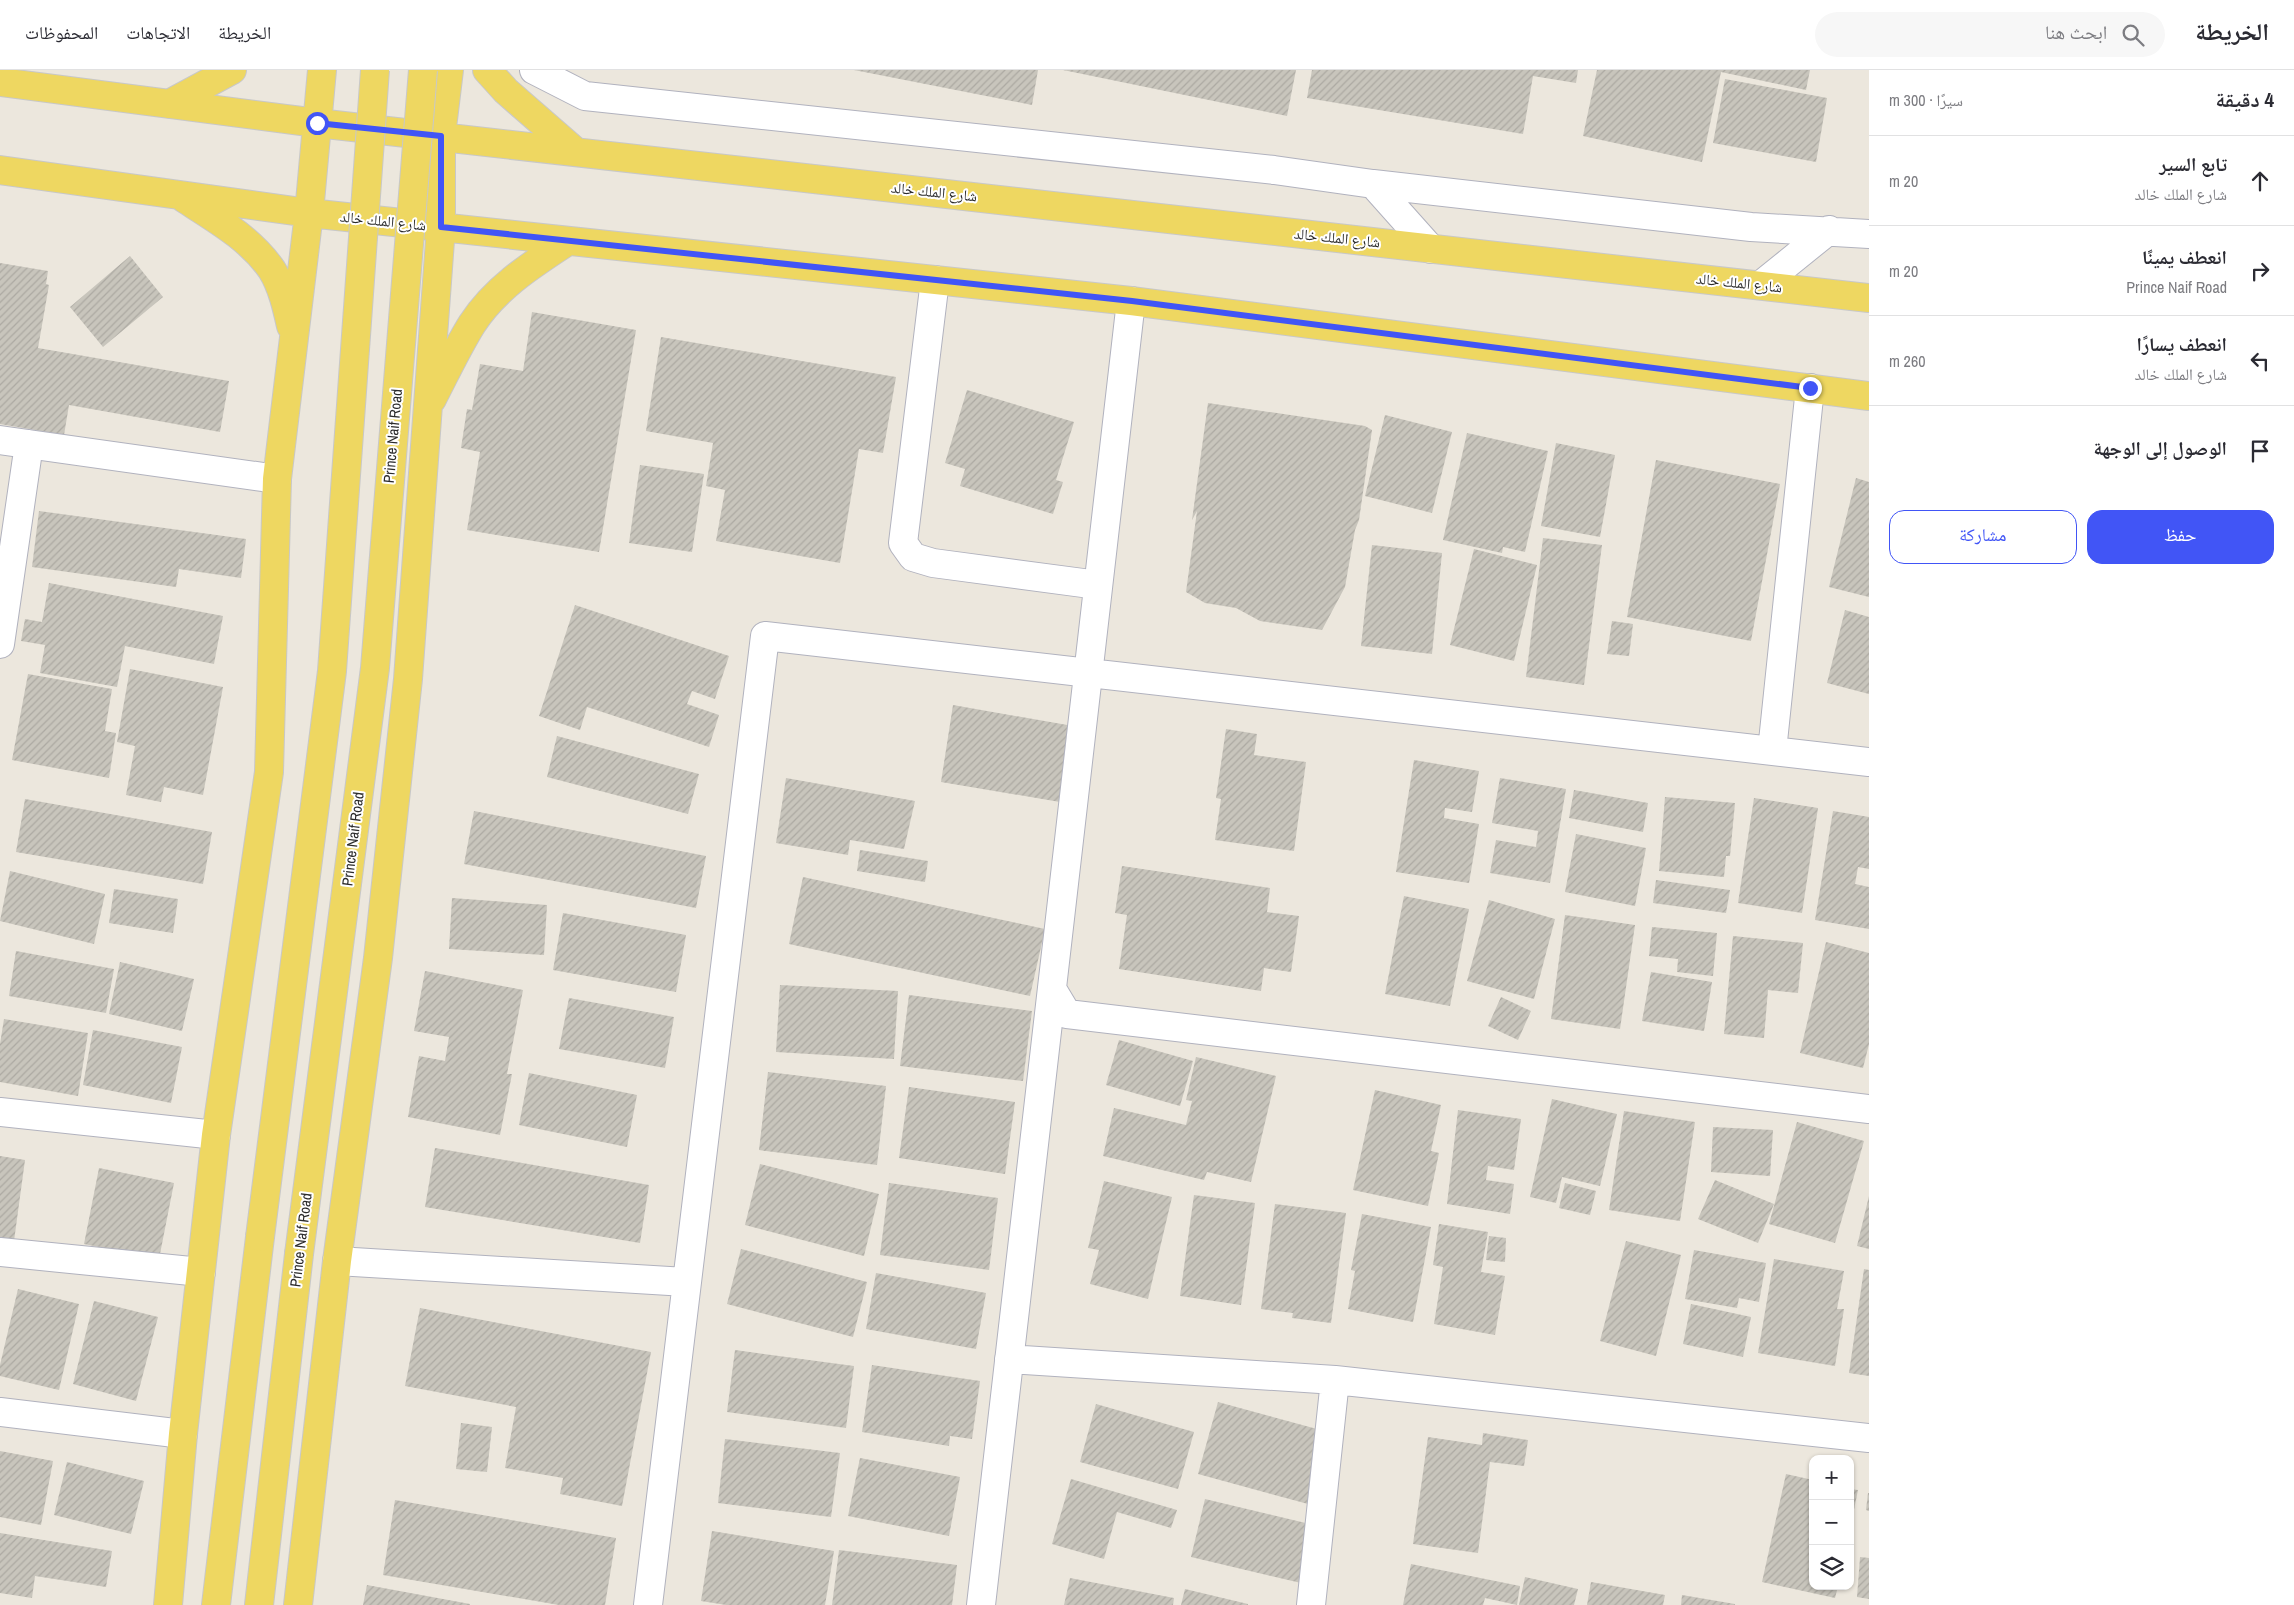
<!DOCTYPE html>
<html lang="ar">
<head>
<meta charset="utf-8">
<style>
  :root { --surface:#fff; --page:#f7f7f7; --text:#2b2b33; --muted:#7c7c81; --line:#e1e1e2; --accent:#4155f6 }
  body { margin:0; font-family:"Archivo Narrow","Noto Naskh Arabic",sans-serif; background:var(--page); color:var(--text); direction:rtl }
  .controls { position:absolute; right:15px; bottom:15px; display:grid; overflow:hidden; border-radius:10px; box-shadow:0 1px 4px #0004 }
  .controls button { width:45px; height:45px; display:grid; place-items:center; padding:0; border:0; border-bottom:1px solid var(--line); background:var(--surface); color:var(--text); font:25px sans-serif }
  .stop { position:absolute; width:15px; height:15px; margin:-11px; border:4px solid #4155f6; border-radius:50%; background:#fff }
  .stop.end { background:#4155f6; border-color:#fff; box-shadow:0 1px 5px #0008 }
  .list { margin:0; padding:0; list-style:none }
  h2 { display:flex; justify-content:space-between; align-items:center; height:65px; margin:0; padding:0 20px; font-size:21px }
  h2 small { font-size:16px; font-weight:400; color:var(--muted) }
  .list li { display:grid; grid-template-columns:32px 1fr auto; gap:15px; align-items:center; box-sizing:border-box; height:90px; padding:0 20px; border-top:1px solid var(--line) }
  .list b { display:block; font-size:19px; white-space:nowrap }
  .list p { margin:0; font-size:16px; white-space:nowrap; color:var(--muted) }
  .list em { font-size:16px; font-style:normal; color:var(--muted) }
  .actions { display:flex; gap:10px; padding:15px 20px }
  .actions a { flex:1; padding:11px 0; border:1px solid var(--accent); border-radius:15px; text-align:center; font-size:18px; color:var(--accent) }
  .actions .main { background:var(--accent); color:#fff }
  .icon { flex:none; width:28px; height:28px; fill:none; stroke:currentColor; stroke-width:2; stroke-linecap:round; stroke-linejoin:round }
  .map { position:relative; flex:none; width:1869px; height:1535px; overflow:hidden; direction:ltr }
  header { display:flex; align-items:center; gap:30px; box-sizing:border-box; height:70px; padding:0 25px; background:var(--surface); border-bottom:1px solid var(--line) }
  header strong { font-size:24px }
  nav { display:flex; gap:28px; margin-inline-start:auto; font-size:18px }
  .search { width:350px; height:45px; background:var(--page); display:flex; align-items:center; gap:12px; box-sizing:border-box; padding:0 18px; border-radius:28px; color:var(--muted); font-size:19px }
  main { display:flex }
  aside { flex:1; background:var(--surface) }
  .map>svg:first-child { display:block }
</style>
</head>
<body>
<header>
<strong>الخريطة</strong>
<div class="search"><svg class="icon" aria-label="search" viewBox="0 0 24 24"><circle cx="10" cy="10" r="6"/><path d="M15 15l6 6"/></svg>ابحث هنا</div>
<nav><a>الخريطة</a><a>الاتجاهات</a><a>المحفوظات</a></nav>
</header>
<main>
<aside>
<h2>4 دقيقة<small>سيرًا · 300 m</small></h2>
<ul class="list">
<li><svg class="icon" aria-label="ahead" viewBox="0 0 24 24"><path d="M12 20V5M6 11l6-6 6 6"/></svg><div><b>تابع السير</b><p>شارع الملك خالد</p></div><em>20 m</em></li>
<li><svg class="icon" aria-label="right" viewBox="0 0 24 24"><path d="M7 20v-9h11M14 6l5 5-5 5"/></svg><div><b>انعطف يمينًا</b><p>Prince Naif Road</p></div><em>20 m</em></li>
<li><svg class="icon" aria-label="left" viewBox="0 0 24 24"><path d="M17 20v-9H6M10 6l-5 5 5 5"/></svg><div><b>انعطف يسارًا</b><p>شارع الملك خالد</p></div><em>260 m</em></li>
<li><svg class="icon" aria-label="arrive" viewBox="0 0 24 24"><path d="M6 21V4h12l-3 4 3 4H6"/></svg><div><b>الوصول إلى الوجهة</b></div></li>
</ul>
<div class="actions"><a class="main">حفظ</a><a>مشاركة</a></div>
</aside>
<div class="map">
<svg width="1869" height="1535" viewBox="0 0 1869 1535">
  <defs>
    <pattern id="building-hatch" width="6" height="6" patternUnits="userSpaceOnUse" patternTransform="scale(1.25)"><rect width="6" height="6" fill="#c8c5bc"/><path d="M-1 1l2-2M0 6l6-6M5 7l2-2" fill="none" stroke="#aca9a2"/></pattern>
  </defs>
  <rect width="100%" height="100%" fill="#ece7dd"/>
  <!-- building -->
  <path fill="url(#building-hatch)" d="M854 0H1038L1032 35Z
    M1063 0H1296L1287 46Z
    M1312 0H1578L1576 13 1533 6 1523 64 1307 28Z
    M1597 0H1810L1806 20 1721 2 1702 92 1583 66Z
    M1725 9 1827 28 1816 92 1713 73Z
    M130 186 163 227 103 277 70 237Z
    M0 193 48 201 46 214 49 215 38 278 229 311 220 362 69 335 64 365 0 354Z
    M532 242 636 260 599 482 467 460 480 382 461 378 467 339 472 340 480 294 523 301Z
    M661 267 896 307 883 383 859 379 840 493 716 471 725 420 706 416 713 373 646 361Z
    M967 320 1074 352 1056 410 1063 412 1053 444 960 416 965 399 945 393Z
    M1208 333 1365 356 1372 360 1359 450 1355 460 1345 517 1322 560 1260 551 1236 538 1205 533 1186 522 1197 441 1192 450Z
    M1385 345 1452 362 1432 443 1365 426Z
    M1467 363 1548 381 1525 482 1503 477 1502 483 1443 470Z
    M1556 373 1615 385 1600 467 1541 456Z
    M1656 390 1780 414 1751 571 1627 547Z
    M640 395 704 404 692 482 629 473Z
    M1856 408 1869 412V527L1829 517Z
    M39 441 246 469 241 508 179 499 176 517 32 497Z
    M1543 468 1602 475 1584 615 1526 607Z
    M1372 475 1442 483 1432 584 1361 576Z
    M1474 479 1537 495 1514 591 1450 575Z
    M49 513 223 546 214 594 125 576 117 617 40 603 45 575 21 571 25 549 42 552Z
    M575 535 729 586 715 629 692 621 687 634 719 645 709 677 587 637 580 660 539 646Z
    M1845 540 1869 547V624L1827 613Z
    M1612 551 1633 554 1629 586 1607 584Z
    M130 599 223 617 203 725 164 717 161 732 126 725 135 676 117 672Z
    M28 604 112 619 105 661 116 663 109 708 12 690Z
    M953 635 1073 656 1060 732 941 712Z
    M1226 659 1257 664 1254 685 1306 692 1294 781 1215 770 1221 729 1216 728Z
    M557 666 699 704 688 744 547 707Z
    M1414 690 1479 701 1472 742 1445 738 1444 748 1479 754 1469 813 1396 802Z
    M786 708 915 731 904 779 850 770 848 785 776 773Z
    M1500 708 1566 719 1550 813 1490 803 1496 770 1536 777 1538 761 1492 753Z
    M1574 720 1648 733 1643 762 1569 748Z
    M1665 727 1735 733 1730 786H1726L1724 807 1659 801Z
    M1754 728 1818 738 1802 843 1738 833Z
    M25 729 212 762 203 814 16 782Z
    M474 741 706 786 696 838 464 794Z
    M1833 741 1869 747V799L1858 797 1855 814 1869 817V859L1815 850Z
    M1576 764 1646 778 1635 836 1565 822Z
    M860 780 928 791 925 812 857 801Z
    M1122 796 1270 818 1267 842 1299 846 1291 902 1264 898 1261 921 1119 899 1127 845 1115 843Z
    M10 801 105 824 94 874 0 851Z
    M803 807 1045 859 1030 926 789 874Z
    M1656 810 1730 820 1726 843 1653 833Z
    M114 819 178 829 173 863 109 853Z
    M1404 826 1469 839 1450 936 1385 924Z
    M452 828 547 835 544 885 449 879Z
    M1489 830 1555 849 1534 929 1467 911Z
    M563 843 686 865 676 922 553 900Z
    M1565 845 1635 855 1620 959 1551 949Z
    M1652 857 1717 863 1713 906 1677 902 1678 889 1649 886Z
    M1733 866 1803 873 1798 923 1768 920 1764 968 1724 964Z
    M1826 872 1869 883V974L1863 998 1800 983Z
    M16 881 114 899 106 943 9 926Z
    M120 892 194 909 182 961 109 944Z
    M425 901 523 920 507 1004H512L500 1065 408 1047 419 986 445 991 449 967 414 961Z
    M1651 902 1712 912 1704 961 1642 951Z
    M780 915 898 921 894 989 776 982Z
    M909 925 1032 941 1023 1011 900 996Z
    M1501 927 1531 941 1518 970 1488 956Z
    M569 928 674 947 665 998 559 979Z
    M4 949 88 963 78 1026 0 1012V974Z
    M93 960 182 977 171 1033 83 1015Z
    M1119 970 1193 991 1180 1036 1106 1015Z
    M1196 987 1276 1006 1251 1112 1207 1102 1204 1110 1103 1086 1114 1038 1186 1055 1192 1031 1186 1030Z
    M768 1002 886 1016 877 1095 759 1080Z
    M529 1003 637 1025 627 1077 519 1055Z
    M909 1017 1015 1032 1005 1104 899 1088Z
    M1375 1020 1441 1035 1431 1081 1439 1083 1428 1136 1353 1120Z
    M1552 1029 1617 1044 1600 1116 1562 1107 1556 1133 1530 1127Z
    M1458 1040 1521 1049 1514 1100 1488 1096 1486 1110 1514 1114 1510 1144 1447 1134Z
    M1624 1041 1695 1052 1680 1151 1609 1140Z
    M1797 1052 1864 1071 1835 1173 1769 1154Z
    M1713 1057 1773 1060 1770 1106 1711 1102Z
    M435 1078 649 1115 640 1173 425 1137Z
    M0 1086 25 1090 14 1171 0 1169Z
    M760 1094 879 1124 864 1186 745 1155Z
    M99 1098 174 1113 159 1189 84 1174Z
    M1715 1110 1774 1134 1758 1173 1698 1149Z
    M1104 1111 1172 1127 1148 1229 1090 1214 1099 1180 1088 1178Z
    M889 1113 998 1128 989 1200 880 1185Z
    M1565 1113 1596 1121 1590 1145 1559 1138Z
    M1194 1125 1255 1133 1241 1235 1180 1226Z
    M1869 1126V1179L1857 1176Z
    M1275 1134 1346 1143 1331 1253 1292 1248 1293 1243 1261 1239Z
    M1362 1144 1431 1157 1413 1252 1348 1239 1355 1201 1351 1200Z
    M1439 1154 1488 1162 1481 1202 1505 1206 1495 1265 1434 1254 1443 1197 1433 1195Z
    M1489 1166 1506 1168 1505 1192 1486 1190Z
    M1626 1171 1681 1185 1656 1286 1600 1271Z
    M741 1179 867 1212 853 1267 727 1234Z
    M1694 1180 1766 1193 1759 1232 1739 1228 1737 1238 1685 1229Z
    M1774 1189 1844 1201 1837 1239H1844L1835 1296 1758 1283Z
    M1864 1199 1869 1200V1306L1849 1303Z
    M876 1203 986 1223 976 1279 866 1259Z
    M18 1219 79 1234 59 1320 0 1306V1295Z
    M94 1231 158 1247 136 1331 73 1314Z
    M1691 1234 1751 1247 1743 1287 1683 1274Z
    M420 1238 651 1282 622 1436 560 1424 563 1408 505 1398 516 1337 405 1316Z
    M735 1280 854 1296 846 1358 727 1342Z
    M872 1295 980 1311 972 1369 950 1366 949 1376 862 1362Z
    M1218 1332 1328 1362 1308 1434 1198 1404Z
    M1096 1334 1194 1362 1178 1419 1080 1392Z
    M461 1353 492 1357 487 1402 456 1399Z
    M1483 1363 1528 1370 1524 1396 1490 1392 1478 1483 1413 1474 1428 1367 1482 1375Z
    M725 1369 840 1383 831 1447 718 1433Z
    M0 1381 53 1391 41 1455 0 1447Z
    M860 1388 960 1407 949 1466 848 1446Z
    M67 1392 144 1411 131 1464 54 1445Z
    M1786 1404 1813 1410V1516H1838L1835 1528 1762 1512Z
    M1071 1409 1177 1440 1171 1458 1117 1442 1104 1489 1052 1474Z
    M1850 1419 1858 1420 1851 1454H1850Z
    M1868 1423H1869V1441L1866 1440Z
    M1205 1429 1314 1455 1301 1513 1191 1487Z
    M395 1430 616 1468 605 1535H559L383 1505Z
    M712 1461 834 1481 825 1535H726L701 1531Z
    M0 1463 112 1481 106 1517 35 1506 32 1528 0 1523Z
    M839 1480 957 1495 952 1535H832Z
    M1860 1487 1869 1488V1529L1857 1527Z
    M1411 1494 1520 1516 1517 1535 1485 1528 1483 1535H1403Z
    M1525 1507 1578 1519 1574 1535H1519Z
    M1070 1508 1174 1528 1173 1535H1064Z
    M1591 1512 1665 1525 1663 1535H1587Z
    M367 1515 470 1534V1535H363Z
    M1185 1519 1248 1534V1535H1181Z
    M1682 1525 1735 1534V1535H1681Z"/>
  <g fill="none" stroke-linecap="round" stroke-linejoin="round">
    <!-- minor casing -->
    <g stroke="#b1b2be" stroke-width="30">
      <path id="minor" d="M534 0 585 26 1274 100 1373 114 1751 157 1869 164
        M1373 114 1431 179
        M935 210 903 473 913 487 933 493 1098 515
        M1761 215 1829 160
        M0 370 277 409
        M0 574 29 374
        M1772 681 1810 318
        M1052 919 1067 944 1869 1039
        M0 1042 216 1065
        M0 1182 201 1202
        M337 1191 686 1212
        M1009 1289 1335 1310 1869 1368
        M0 1342 183 1364
        M648 1535 765 566 1869 692
        M981 1535 1131 231
        M1311 1535 1335 1310"/>
    </g>
    <!-- major casing -->
    <g stroke="#c8c8c8" stroke-width="30">
      <path id="major" d="M487 0 506 21 576 82
        M0 12 317 53 1869 228
        M169 34 232 0
        M0 100 309 143 1131 231 1869 326
        M185 129C216 149 251 169 272 200 282 216 287 238 291 256
        M432 329C445 304 457 278 472 254 496 217 533 194 568 171
        M168 1535 183 1364 216 1065 269 702 277 409 309 143 322 0
        M216 1535 260 1167
        M259 1535 299 1184
        M298 1535 337 1191 378 888 408 609 441 157V66L449 0"/>
    </g>
    <!-- minor -->
    <use href="#minor" stroke="#fff" stroke-width="28"/>
    <!-- major -->
    <use href="#major" stroke="#eed761" stroke-width="28"/>
    <!-- major-bridge casing -->
    <g stroke="#c8c8c8" stroke-width="30" stroke-linecap="butt">
      <path id="major-bridge" d="M260 1167 332 601 375 0
        M299 1184 375 598 423 0"/>
    </g>
    <!-- major-bridge -->
    <use href="#major-bridge" stroke="#eed761" stroke-width="28"/>
  </g>
  <g fill="none" stroke-linecap="round" stroke-linejoin="round">
    <!-- route -->
    <path stroke="#4155f6" stroke-width="6" d="M317 53 441 66V157L1132 231 1810 318"/>
  </g>
  <g text-anchor="middle" stroke-width="4" stroke-linejoin="round" paint-order="stroke">
    <!-- street labels -->
    <g font-size="15" fill="#2b2b2b" stroke="#fff">
      <text transform="translate(934 122) rotate(6)" y="5">شارع الملك خالد</text>
      <text transform="translate(383 151) rotate(6)" y="5">شارع الملك خالد</text>
      <text transform="translate(1337 168) rotate(6)" y="5">شارع الملك خالد</text>
      <text transform="translate(1739 213) rotate(6)" y="5">شارع الملك خالد</text>
      <text transform="translate(393 366) rotate(-85)" y="5">Prince Naif Road</text>
      <text transform="translate(353 769) rotate(-83)" y="5">Prince Naif Road</text>
      <text transform="translate(301 1170) rotate(-83)" y="5">Prince Naif Road</text>
    </g>
  </g>
</svg>
<div class="controls">
<button>+</button>
<button>−</button>
<button><svg class="icon" aria-label="layers" viewBox="0 0 24 24"><path d="M12 4l9 5-9 5-9-5zM3 14l9 5 9-5"/></svg></button>
</div>
<div class="stop" style="left:317px;top:53px"></div>
<div class="stop end" style="left:1810px;top:318px"></div>
</div>
</main>
</body>
</html>
